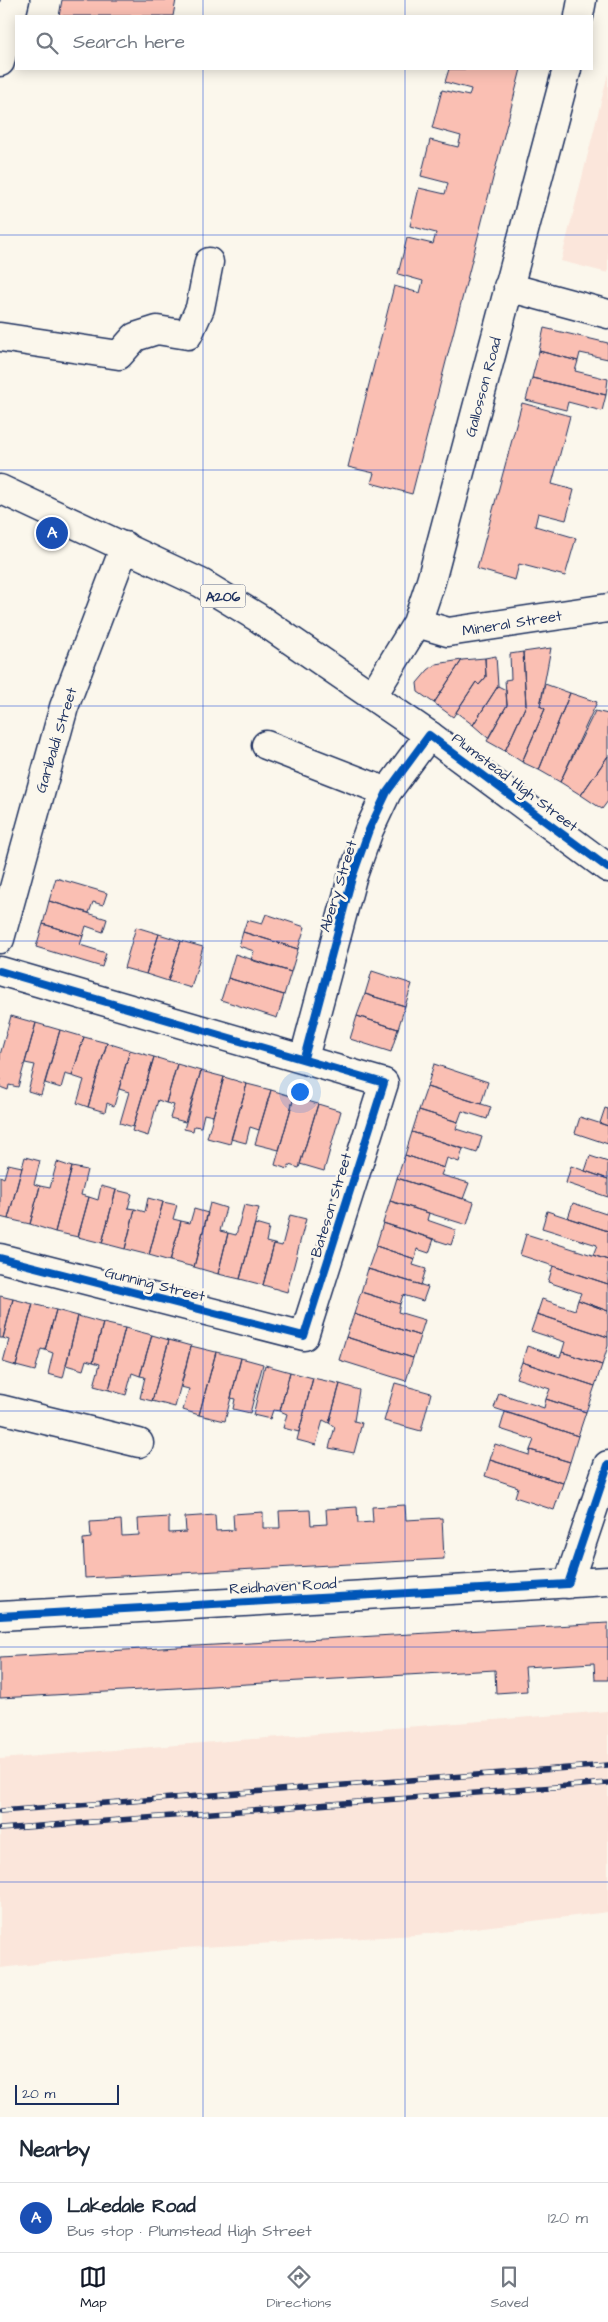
<!DOCTYPE html>
<html lang="en">
<head>
<meta charset="utf-8">
<style>
  :root { --surface:#fff; --page:#f6f6f7; --text:#1f2937; --muted:#747a83; --line:#e0e1e3; --accent:#111827 }
  body { margin:0; font-family:"Architects Daughter",sans-serif; background:var(--page); color:var(--text) }
  .scale { position:absolute; left:15px; bottom:12px; width:104px; box-sizing:border-box; padding-left:5px; border:2px solid #1b2f5e; border-top:0; font-size:14px; line-height:18px; white-space:nowrap; color:#1b2f5e; -webkit-text-stroke:4px #fbf7ec; paint-order:stroke }
  .you { position:absolute; left:299px; top:1091px; width:18px; height:18px; margin:-12px; border:4px solid #fff; border-radius:50%; background:#1a73e8; box-shadow:0 0 0 8px #1a73e833 }
  .badge { display:grid; place-items:center; width:32px; height:32px; border-radius:50%; background:var(--accent); color:#fff; font-size:16px; font-weight:700 }
  .pin { position:absolute; translate:-50% -50%; border:2px solid #fff; box-shadow:0 1px 5px #0006 }
  .list { margin:0; padding:0; list-style:none }
  h2 { display:flex; justify-content:space-between; align-items:center; height:65px; margin:0; padding:0 20px; font-size:21px }
  h2 small { font-size:16px; font-weight:400; color:var(--muted) }
  .list li { display:grid; grid-template-columns:32px 1fr auto; gap:15px; align-items:center; box-sizing:border-box; height:70px; padding:0 20px; border-top:1px solid var(--line) }
  .list b { display:block; font-size:19px; white-space:nowrap }
  .list p { margin:0; font-size:16px; white-space:nowrap; color:var(--muted) }
  .list em { font-size:16px; font-style:normal; color:var(--muted) }
  .icon { flex:none; width:28px; height:28px; fill:none; stroke:currentColor; stroke-width:2; stroke-linecap:round; stroke-linejoin:round }
  .map { position:relative; flex:none; width:608px; height:2117px; overflow:hidden }
  .search { position:absolute; background:var(--surface); box-shadow:0 2px 12px #0003; left:15px; right:15px; top:15px; height:55px; display:flex; align-items:center; gap:12px; box-sizing:border-box; padding:0 18px; border-radius:0px; color:var(--muted); font-size:19px }
  .sheet { height:135px; background:var(--surface) }
  nav { display:flex; justify-content:space-around; align-items:center; box-sizing:border-box; height:70px; border-top:1px solid var(--line); background:var(--surface); font-size:14px; color:var(--muted) }
  nav a { display:grid; justify-items:center; gap:2px }
  nav .on { color:var(--accent) }
  .map>svg:first-child { display:block }
</style>
</head>
<body>
<div class="map">
<svg width="608" height="2117" viewBox="0 0 608 2117">
  <rect width="100%" height="100%" fill="#fbf7ec"/>
  <filter id="ink" filterUnits="userSpaceOnUse"><feTurbulence type="fractalNoise" baseFrequency=".02" numOctaves="2"/><feDisplacementMap in="SourceGraphic" scale="10" xChannelSelector="R" yChannelSelector="G"/><feConvolveMatrix kernelMatrix="1 2 1 2 8 2 1 2 1" color-interpolation-filters="sRGB"/></filter>
  <g filter="url(#ink)">
    <!-- built -->
    <path fill="#fbe6db" d="M608 74V273L561 261Z
      M608 1711V1912L417 1935 184 1948 0 1968V1759Z"/>
    <!-- building -->
    <path fill="#fabfb3" stroke="#1b2f5e" d="M62 0H176L173 16H59Z
      M449 69H521L412 494 371 483 374 473 348 467 394 286 420 293 423 281 398 274 407 238 433 244 436 233 410 226 419 188 445 194 448 183 421 176 430 140 458 147 461 136 432 128 442 90 469 96 471 89 445 82Z
      M544 328 608 343V359L580 353 578 361 539 351Z
      M539 351 578 361 575 371 608 379 606 395 532 378Z
      M532 378 606 395 602 411 568 402 566 410 526 400Z
      M522 403 570 416 552 484 574 490 566 520 538 513 535 526 576 538 565 576 519 564 515 580 477 569Z
      M551 648 540 706 545 709 522 762 505 751 526 705 523 652Z
      M523 652 526 705 505 751 487 741 507 705 505 680 511 679 510 654Z
      M496 656 498 686 473 725 456 712 476 682 479 685 486 677 485 658Z
      M485 658 486 677 479 685 476 682 453 717 434 703 462 660Z
      M462 660 434 703 418 692 417 683 428 670 436 664Z
      M545 684 570 693 539 770 522 762 545 709 540 706Z
      M498 686 506 690 507 705 488 738 473 725Z
      M570 693 597 702 560 782 539 770Z
      M595 711 608 714V756L581 795 560 782Z
      M608 756V801L602 809 581 795Z
      M56 878 107 893 103 905 93 902 89 913 49 901Z
      M49 901 107 919 103 932 86 926 83 936 43 924Z
      M266 914 305 927 298 949 243 932 247 920 262 924Z
      M43 924 83 936 80 945 106 953 102 967 36 947Z
      M136 927 159 934 146 974 124 968Z
      M243 932 298 949 291 972 251 960 254 951 239 946Z
      M159 934 181 941 168 981 146 974Z
      M181 941 203 947 191 988 168 981Z
      M235 954 291 972 284 995 228 978Z
      M372 971 412 984 405 1006 365 994Z
      M228 978 284 995 277 1018 221 1000Z
      M365 994 405 1006 398 1029 357 1016Z
      M11 1016 36 1023 18 1087 9 1085 8 1090 0 1087V1055Z
      M357 1016 398 1029 391 1052 350 1039Z
      M36 1023 60 1030 41 1095 28 1091 35 1065 25 1063Z
      M60 1030 84 1037 72 1076 65 1074 61 1088 45 1083Z
      M84 1037 107 1043 88 1107 77 1103 84 1080 72 1076Z
      M107 1043 130 1050 114 1106 107 1103 105 1112 88 1107Z
      M130 1050 154 1057 133 1127 120 1123 129 1092 119 1089Z
      M154 1057 177 1064 166 1103 158 1100 148 1136 132 1131Z
      M177 1064 201 1071 185 1122 170 1118 174 1105 166 1103Z
      M434 1064 488 1082 481 1104 427 1087Z
      M201 1071 224 1077 213 1116 204 1114 201 1127 194 1126 193 1131 184 1129Z
      M224 1077 247 1084 230 1144 207 1138Z
      M247 1084 271 1090 259 1130 250 1127 246 1143 231 1139Z
      M427 1087 491 1107 487 1119 462 1111 458 1122 419 1110Z
      M271 1090 294 1097 279 1150 255 1144Z
      M294 1097 318 1104 299 1168 289 1165 288 1169 275 1165Z
      M318 1104 341 1111 324 1171 300 1164Z
      M605 1108 608 1109V1126L600 1123Z
      M419 1110 458 1122 456 1129 482 1137 477 1153 412 1132Z
      M580 1117 608 1126V1144L575 1133Z
      M412 1132 463 1149 459 1162 447 1158 444 1168 405 1155Z
      M405 1155 444 1168 441 1175 469 1183 463 1199 397 1178Z
      M590 1156 608 1162V1179L585 1171Z
      M25 1157 40 1161 34 1184 40 1186 30 1224 8 1219Z
      M57 1162 72 1167 55 1232 30 1224 40 1186 50 1188Z
      M8 1164 22 1167 8 1219 0 1217V1176L4 1178Z
      M571 1166 608 1179V1197L566 1183Z
      M72 1167 87 1170 81 1195 89 1197 78 1237 55 1232Z
      M397 1178 474 1202 467 1225 390 1201Z
      M101 1186 116 1190 102 1243 78 1237 89 1197 98 1200Z
      M116 1190 132 1194 128 1208 135 1209 125 1249 102 1243Z
      M148 1198 163 1202 149 1255 125 1249 135 1209 145 1212Z
      M390 1201 429 1213 427 1220 456 1230 451 1245 383 1223Z
      M163 1202 177 1205 173 1219 181 1221 170 1261 149 1255Z
      M210 1203 226 1208 220 1231 228 1233 218 1274 194 1267Z
      M573 1203 606 1214 608 1209V1231L568 1218Z
      M244 1205 259 1208 240 1279 218 1274 228 1233 236 1235Z
      M194 1209 208 1213 194 1267 170 1261 181 1221 190 1223Z
      M547 1211 608 1231V1260L593 1255 597 1245 542 1228Z
      M290 1215 306 1219 287 1292 263 1285 274 1244 282 1246Z
      M383 1223 434 1239 429 1253 417 1249 415 1259 376 1246Z
      M255 1224 269 1228 266 1242 274 1244 263 1285 240 1279Z
      M526 1234 608 1260V1284L520 1255Z
      M376 1246 415 1259 413 1265 426 1269 421 1285 368 1269Z
      M553 1266 608 1284V1311L578 1300 581 1293 548 1282Z
      M368 1269 428 1287 423 1301 403 1295 400 1304 361 1292Z
      M361 1292 400 1304 398 1312 425 1320 420 1336 354 1314Z
      M0 1296 13 1299 3 1338H0Z
      M13 1299 33 1304 16 1366 3 1362 9 1340 3 1338Z
      M542 1299 575 1310 578 1300 608 1311V1337L537 1314Z
      M33 1304 56 1310 45 1350 41 1349 35 1371 16 1366Z
      M56 1310 78 1316 63 1378 48 1374 53 1353 45 1350Z
      M354 1314 420 1336 413 1358 346 1337Z
      M537 1314 608 1337V1346L602 1365 562 1352 565 1342 531 1331Z
      M78 1316 103 1323 93 1362 86 1360 83 1370 66 1365Z
      M103 1323 125 1328 109 1390 94 1386 100 1364 93 1362Z
      M125 1328 152 1335 140 1376 132 1373 126 1395 109 1390Z
      M152 1335 169 1340 152 1401 140 1398 145 1377 140 1376Z
      M346 1337 413 1358 406 1381 339 1360Z
      M169 1340 191 1346 175 1407 152 1401Z
      M191 1346 216 1352 199 1415 183 1410 189 1389 181 1387Z
      M527 1346 560 1357 562 1352 602 1365 595 1386 522 1362Z
      M216 1352 241 1358 225 1421 199 1415Z
      M241 1358 263 1364 250 1413 233 1409 235 1399 231 1398Z
      M522 1362 595 1386 586 1412 546 1399 550 1389 516 1378Z
      M265 1365 290 1372 280 1411 273 1410 270 1419 253 1415Z
      M290 1372 313 1378 299 1432 283 1428 287 1414 280 1411Z
      M313 1378 340 1384 329 1423 323 1420 316 1445 297 1440Z
      M395 1383 431 1393 421 1431 384 1421Z
      M340 1384 359 1390 354 1421 362 1423 354 1453 329 1448 335 1427 329 1423Z
      M499 1393 544 1408 546 1399 586 1412 578 1436 494 1408Z
      M505 1412 578 1436 570 1462 530 1450 534 1440 500 1429Z
      M495 1444 529 1455 530 1450 570 1462 563 1483 490 1460Z
      M490 1460 563 1483 554 1510 515 1497 518 1487 485 1476Z
      M405 1505 406 1520 442 1518 444 1559 85 1578 83 1539 91 1538 90 1522 121 1520 122 1536 139 1535 138 1519 169 1517V1533L186 1532 185 1517 215 1515 216 1531 234 1530 233 1514 263 1512V1528H280L279 1511 310 1510 311 1525 327 1524 326 1509 357 1507 358 1523 373 1522 372 1507Z
      M608 1623V1680H595L594 1663 525 1667 527 1691 496 1693 495 1670 0 1698V1657Z"/>
    <g fill="none" stroke-linecap="round" stroke-linejoin="round">
      <!-- minor casing -->
      <g stroke="#1b2f5e" stroke-width="31">
        <path id="minor" d="M579 16 582 0
          M0 62 15 0
          M508 287 608 314
          M0 337 119 355 135 337 157 330 188 335 200 308 209 262
          M417 623 448 632 608 608
          M373 695 417 623 431 581 567 69
          M266 745 387 792
          M0 939 64 707 125 546
          M0 971 384 1083 304 1336 0 1258
          M304 1058 352 878 369 830 387 792 429 735
          M0 1409 139 1443
          M568 1584 608 1465
          M0 1616 608 1581"/>
      </g>
      <!-- major casing -->
      <g stroke="#1b2f5e" stroke-width="31">
        <path id="major" d="M0 489 201 583 257 617 429 735 608 868"/>
      </g>
      <!-- minor -->
      <use href="#minor" stroke="#fbf7ec" stroke-width="28"/>
      <!-- major -->
      <use href="#major" stroke="#fbf7ec" stroke-width="28"/>
      <!-- rail casing -->
      <g stroke="#1b2f5e" stroke-width="5.5">
        <path id="rail" d="M0 1811 608 1765
          M0 1829 608 1783"/>
      </g>
      <!-- rail -->
      <use href="#rail" stroke="#fbf7ec" stroke-width="4" stroke-dasharray="11" stroke-linecap="butt"/>
      <!-- cycleway casing -->
      <g stroke="#fbf7ec" stroke-width="11">
        <path id="cycleway" d="M0 971 384 1083 304 1336 0 1258
          M304 1058 352 878 369 830 387 792 429 735 608 868
          M0 1616 568 1584 608 1465"/>
      </g>
      <!-- cycleway -->
      <use href="#cycleway" stroke="#0057b8" stroke-width="8"/>
    </g>
  </g>
  <!-- grid -->
  <path fill="none" stroke="#1d4ed8" stroke-width="1" stroke-opacity="0.55" d="M203 0V16M405 0V16M203 69V2117M405 69V2117M0 235H608M0 470H608M0 706H608M0 941H608M0 1176H608M0 1411H608M0 1647H608M0 1882H608"/>
  <g text-anchor="middle" stroke-width="5" stroke-linejoin="round" paint-order="stroke">
    <!-- shield labels -->
    <rect fill="#fbf7ec" stroke="#5e6b89" stroke-width="1" x="200.5" y="584.5" width="45" height="23" rx="4"/>
    <g font-size="14" font-weight="bold" fill="#1b2f5e">
      <text x="223" y="601">A206</text>
    </g>
    <!-- street labels -->
    <g font-size="15" fill="#1b2f5e" stroke="#fbf7ec">
      <text transform="translate(483 387) rotate(-75)" y="5">Gallosson Road</text>
      <text transform="translate(512 623) rotate(-9)" y="5">Mineral Street</text>
      <text transform="translate(56 740) rotate(-73)" y="5">Garibaldi Street</text>
      <text transform="translate(515 782) rotate(37)" y="5">Plumstead High Street</text>
      <text transform="translate(338 886) rotate(-73)" y="5">Abery Street</text>
      <text transform="translate(331 1205) rotate(-73)" y="5">Bateson Street</text>
      <text transform="translate(155 1284) rotate(14)" y="5">Gunning Street</text>
      <text transform="translate(283 1586) rotate(-3)" y="5">Reidhaven Road</text>
    </g>
  </g>
</svg>
<div class="scale">20 m</div>
<div class="you"></div>
<div class="pin badge" style="left:52px;top:533px;background:#1a4fb4">A</div>
<div class="search"><svg class="icon" aria-label="search" viewBox="0 0 24 24"><circle cx="10" cy="10" r="6"/><path d="M15 15l6 6"/></svg>Search here</div>
</div>
<section class="sheet">
<h2>Nearby<small></small></h2>
<ul class="list">
<li><span class="badge" style="background:#1a4fb4">A</span><div><b>Lakedale Road</b><p>Bus stop · Plumstead High Street</p></div><em>120 m</em></li>
</ul>
</section>
<nav>
<a class="on"><svg class="icon" aria-label="map" viewBox="0 0 24 24"><path d="M3 6l6-2 6 2 6-2v14l-6 2-6-2-6 2zM9 4v14M15 6v14"/></svg>Map</a>
<a><svg class="icon" aria-label="directions" viewBox="0 0 24 24"><path d="M12 3l9 9-9 9-9-9zM9 14v-3h6M13 9l2 2-2 2"/></svg>Directions</a>
<a><svg class="icon" aria-label="saved" viewBox="0 0 24 24"><path d="M7 4h10v16l-5-4-5 4z"/></svg>Saved</a>
</nav>
</body>
</html>
